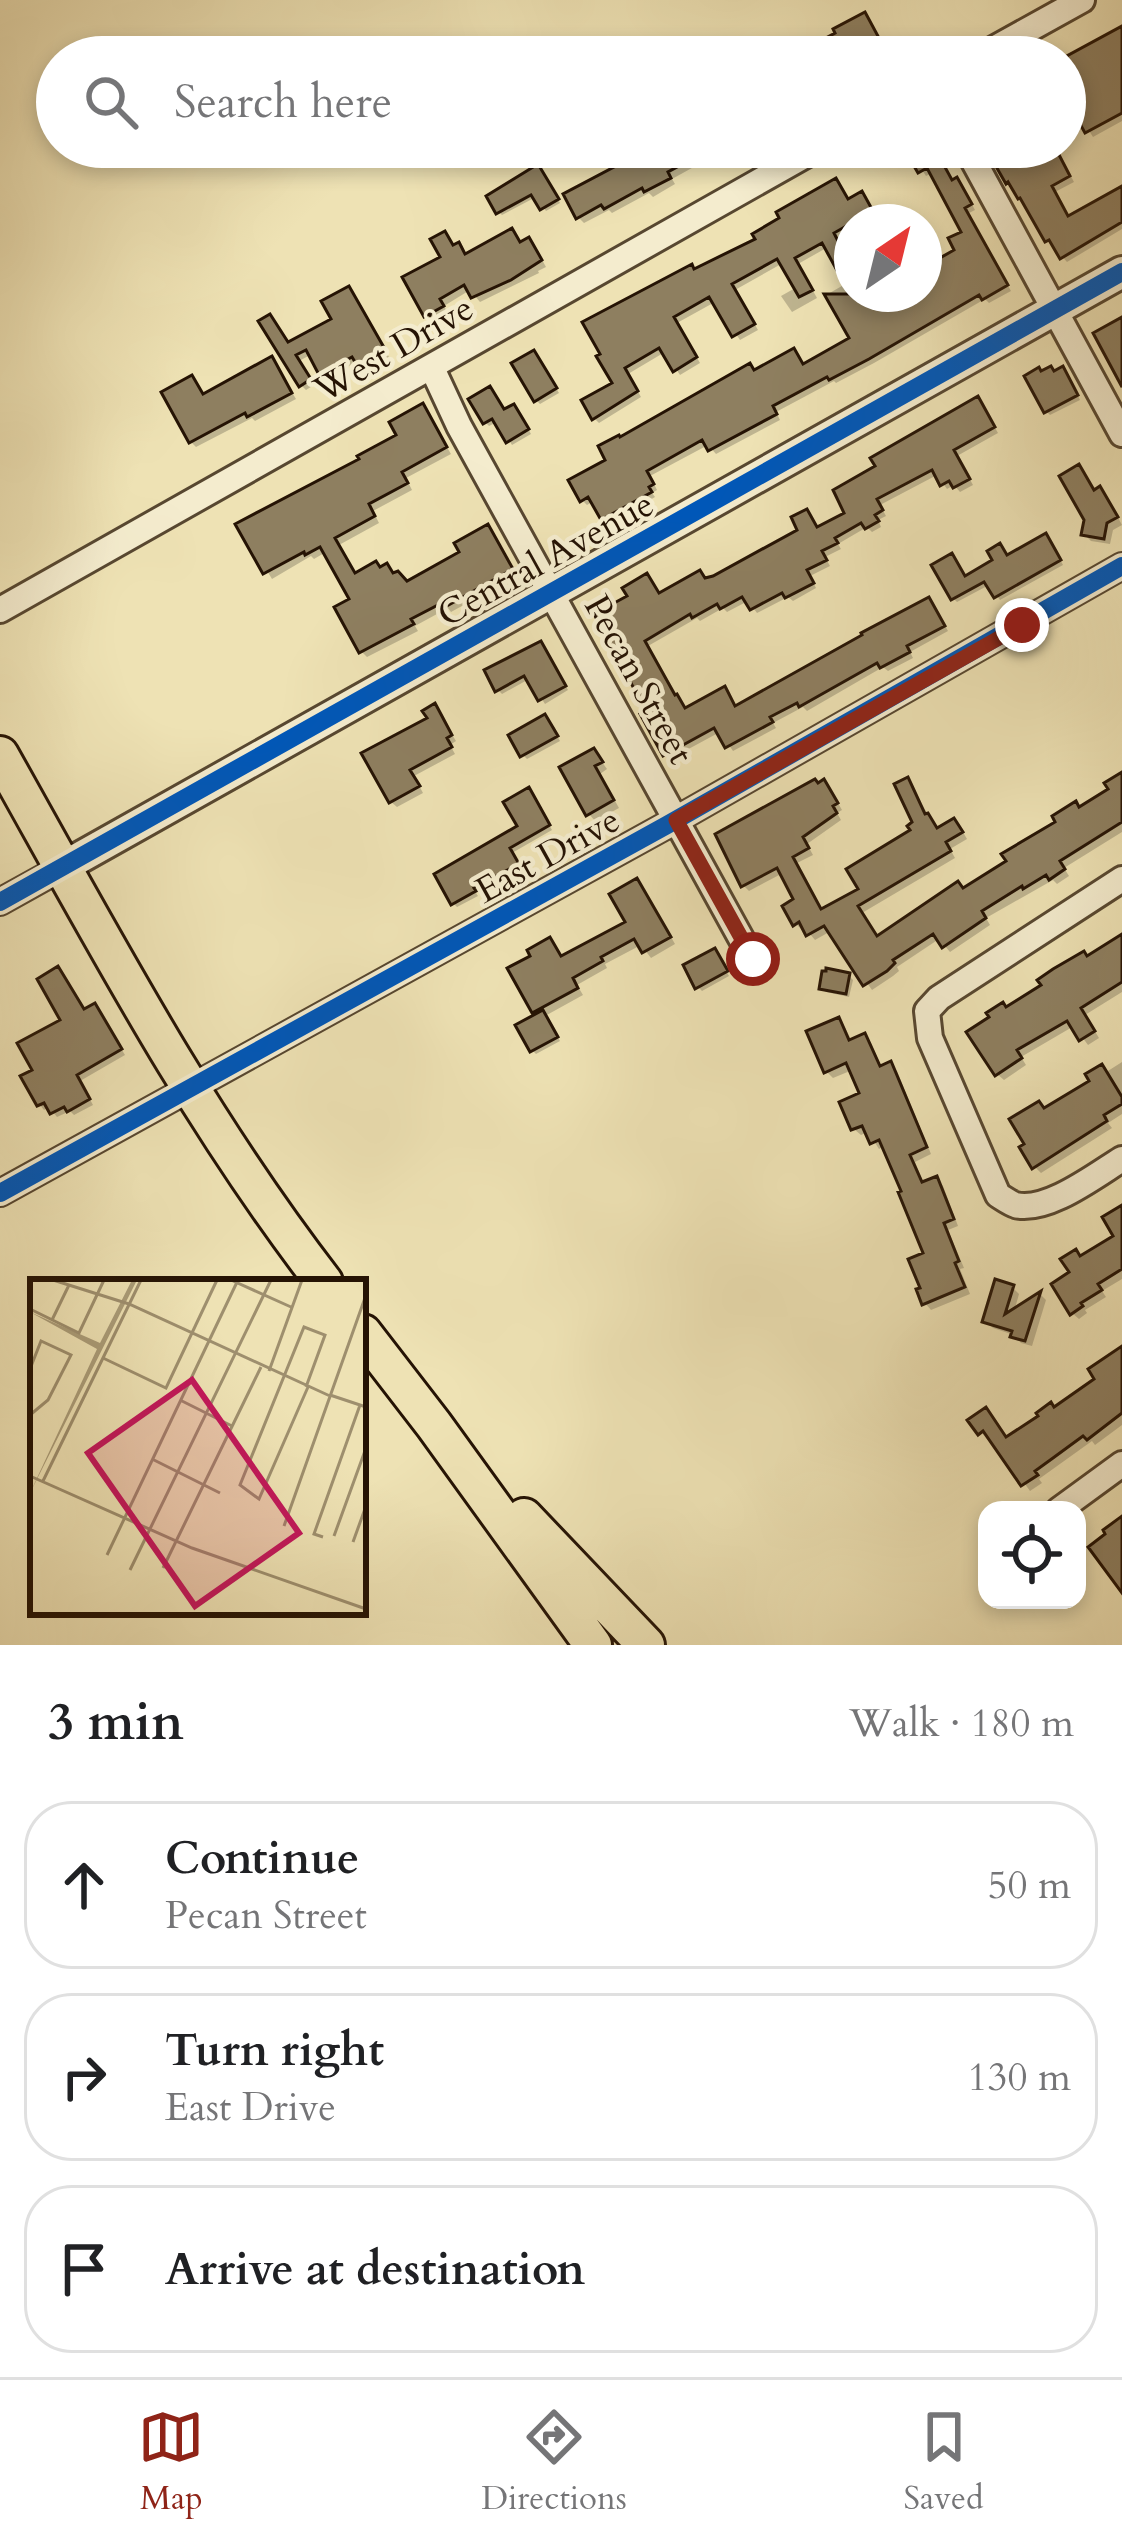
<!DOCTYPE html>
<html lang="en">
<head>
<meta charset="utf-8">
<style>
  :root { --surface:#fff; --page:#f6f6f6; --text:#202124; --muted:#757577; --line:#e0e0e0; --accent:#8f2418 }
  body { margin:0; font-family:Cardo,serif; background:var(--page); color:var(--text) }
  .controls { position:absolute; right:36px; bottom:36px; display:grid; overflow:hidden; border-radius:24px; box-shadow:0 6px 18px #0003 }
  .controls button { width:108px; height:108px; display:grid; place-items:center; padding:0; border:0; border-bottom:3px solid var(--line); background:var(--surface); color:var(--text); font:60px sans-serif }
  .compass { position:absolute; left:834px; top:204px; width:108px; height:108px; border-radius:50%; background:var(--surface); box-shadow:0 6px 18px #0003; rotate:35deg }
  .stop { position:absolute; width:36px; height:36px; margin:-27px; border:9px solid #8f2418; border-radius:50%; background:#fff }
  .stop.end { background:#8f2418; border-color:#fff; box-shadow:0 3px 12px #0008 }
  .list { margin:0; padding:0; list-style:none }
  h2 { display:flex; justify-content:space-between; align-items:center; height:156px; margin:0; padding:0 48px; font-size:51px }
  h2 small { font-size:39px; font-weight:400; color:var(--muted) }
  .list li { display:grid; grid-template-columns:78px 1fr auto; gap:36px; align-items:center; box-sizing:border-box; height:168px; margin:0 24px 24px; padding:0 24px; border:3px solid var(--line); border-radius:48px }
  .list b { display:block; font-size:45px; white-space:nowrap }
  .list p { margin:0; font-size:39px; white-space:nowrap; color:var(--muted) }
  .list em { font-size:39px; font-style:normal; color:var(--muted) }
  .icon { flex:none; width:66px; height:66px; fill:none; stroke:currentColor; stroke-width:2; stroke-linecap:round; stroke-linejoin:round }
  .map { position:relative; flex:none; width:1122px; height:1645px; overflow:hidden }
  .search { position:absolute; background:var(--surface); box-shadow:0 6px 18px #0003; left:36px; right:36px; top:36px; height:132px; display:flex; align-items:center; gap:30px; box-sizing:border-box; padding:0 42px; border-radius:66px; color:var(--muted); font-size:45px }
  .sheet { height:732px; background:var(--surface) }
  nav { display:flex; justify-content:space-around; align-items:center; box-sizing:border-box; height:168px; border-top:3px solid var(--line); background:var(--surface); font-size:33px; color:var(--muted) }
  nav a { display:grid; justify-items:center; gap:6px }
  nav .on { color:var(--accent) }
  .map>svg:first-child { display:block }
</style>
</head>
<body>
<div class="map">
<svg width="1122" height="1645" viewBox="0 0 1122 1645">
  <rect width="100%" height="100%" fill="#eee2b4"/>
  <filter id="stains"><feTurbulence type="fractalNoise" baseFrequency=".00167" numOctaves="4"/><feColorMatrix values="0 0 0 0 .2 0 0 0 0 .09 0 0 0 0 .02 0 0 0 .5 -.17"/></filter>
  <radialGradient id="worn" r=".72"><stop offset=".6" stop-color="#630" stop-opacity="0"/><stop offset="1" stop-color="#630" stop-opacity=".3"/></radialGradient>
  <!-- shadow -->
  <path fill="#0003" d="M1122 30V121L1093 137 1079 115 1065 123V60Z
    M759 46 768 57H741V56Z
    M659 147H716L719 153 672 179 675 184 653 197 649 193 612 213 609 210 584 223 578 217Z
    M907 147H933L953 183 962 186 975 210 967 214 1011 291 989 303 985 299 874 363 836 383 834 381 776 412 780 420 716 454 708 445 650 476 657 490 652 493 655 497 609 524 594 501 587 505 582 500 755 373 804 367 853 339 828 294 847 283 828 247 798 264 817 298 792 312 781 296 797 287 783 263 735 290 758 330 740 340 715 302 677 323 700 363 680 375 665 352 628 374 641 397 599 423 594 418 616 384 600 357 695 272 759 240 836 182 849 202 866 200 876 217 867 222H852V230L837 239 852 267V294H924V271L958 251 965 233 932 173 926 176Z
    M1044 147 1066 167 1074 182 1055 192 1070 219 1122 190V229L1067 262 1047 240Z
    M541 171 560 203 546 211 536 197 502 215 499 212Z
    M512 232 522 245 535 247 546 267 538 271 539 273 480 302 470 290 444 306 448 313 432 322 426 316 444 258 445 234 455 248 458 246 467 257Z
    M354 294 389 357 365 370 358 361 327 378 312 354 299 361 314 385 306 390 301 385 289 345 335 320Z
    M537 357 559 393 540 404 536 400Z
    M272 359 296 399 255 421 252 418 196 447 191 442 192 379 204 397Z
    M1042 374H1067L1080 400 1050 415 1046 411Z
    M982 405 998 433 957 456 973 485 960 492 954 485 947 489 937 475 880 505 886 516 878 520 881 527 872 532 867 527 838 544 841 549 825 557 830 566 810 576 816 588 793 601 788 597 757 613 748 601 727 612 723 608 700 621 697 618 648 646 686 710 729 695 737 708 934 606 948 631 910 652 913 658 888 671 883 667 807 711 803 707 773 723 776 728 733 751 720 732 670 759 665 754 650 712 598 615 706 581 848 515Z
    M423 407 451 454 406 478 412 490 373 511 379 523 339 545 356 575 387 566 407 584 463 553 488 528 517 576 451 612 448 608 415 626 418 631 367 657 361 651 353 600 326 552 314 559 311 556 272 579 239 525 363 460 400 436Z
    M518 411 531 434 512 445 497 422 489 426 485 422 505 412Z
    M1079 468 1096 492 1100 490 1107 497 1122 525 1113 530 1110 544 1091 541 1084 534 1087 520Z
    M1050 541 1063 565 1000 600 989 585 957 602 953 598 966 579 996 561Z
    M545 649 568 690 545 704 529 679 502 694 498 690Z
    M435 707 456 741 450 745 455 754 414 776 423 793 397 807 391 802Z
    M549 722 560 741 527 759 523 755Z
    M594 751 607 769 600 774 619 808 595 821 589 814Z
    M1122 775V832L1064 868 1069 876 1057 884 1053 880 986 918 990 925 950 952 939 939 897 967 899 971 893 976 872 990 831 931 815 940 805 928 802 930 796 924 797 900 783 873 749 891 743 885 830 789 842 810 837 813 841 820 807 844 813 855 797 863 822 912 863 890 914 831 916 823 907 780 938 831 960 827 967 839 950 849 955 858 862 913 878 939 964 891 1112 790Z
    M532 795 552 830 512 853 521 869 476 893 478 896 457 907 453 903 521 827Z
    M643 888 675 944 651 958 641 945 605 964 607 968 577 985 583 995 545 1016 560 1041 536 1054 532 1050 538 1016 534 1012V957L550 941 562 958 629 923Z
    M1122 938V992L1085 1015 1099 1038 1088 1045 1074 1026 1021 1057 1026 1065 1004 1080 997 1074 1006 1010Z
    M718 956 729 976 702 991 698 987Z
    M849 976 853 980 849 997 826 992 822 988Z
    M95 1006 125 1055 80 1081 93 1105 74 1115 70 1111 57 1117 49 1107 44 1110 39 1104 36 1071 85 1012Z
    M838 1020 845 1027 852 1042 865 1037 871 1043 882 1068 890 1065 897 1071 931 1154 915 1162 924 1184 937 1179 943 1186 958 1226 948 1230 964 1268 960 1269 970 1294 931 1310 925 1303 927 1255 905 1192 885 1146 879 1149 868 1132 861 1135 854 1129 863 1095 850 1071 833 1078 826 1071Z
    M1122 1062V1114L1108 1123 1112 1128 1041 1173 1035 1167 1045 1111Z
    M1122 1212V1279L1102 1291 1106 1297 1085 1310 1087 1313 1079 1319 1072 1313 1073 1273 1082 1259 1117 1237Z
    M1012 1287 1019 1294 1014 1312 1040 1294 1046 1300 1032 1346 1021 1343 1014 1335 993 1328 986 1321Z
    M1122 1349V1425L1095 1445 1092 1441 1039 1479 1042 1483 1030 1491 991 1437 987 1439 971 1420 1007 1440 1099 1380Z"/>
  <!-- building -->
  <path fill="#8e7f60" stroke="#251304" stroke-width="3" d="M865 12 879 38 875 41 884 57H790L835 33 833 29Z
    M1122 26V113L1085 133 1073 111 1065 115V57Z
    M652 147H714L668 172 671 178 644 192 642 188 604 209 601 205 576 219 563 194Z
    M903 147H934L952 180 957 177 972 204 965 208 1008 285 982 300 979 295 869 359 829 380 827 377 773 406 777 414 708 451 702 440 647 471 654 484 649 487 652 492 601 520 588 497 580 502 568 480 605 460 598 446 619 435 620 437 750 363 754 370 794 348 803 364 849 338 824 294H924V267L954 250 948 238 961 232 927 168 918 173Z
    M985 147H1055L1070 176 1052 186 1068 216 1122 186V222L1060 259 1049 240 1045 242 1020 198 1018 199 1008 182 1006 184Z
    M538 164 559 199 540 210 531 195 496 214 486 196Z
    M836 178 848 199 862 191 873 211 834 233 852 269 840 276 822 243 795 258 813 290 799 297 777 259 732 284 755 324 732 337 709 297 674 317 697 357 673 372 659 348 625 368 638 391 592 420 581 400 612 383 596 356 600 354 582 322 692 264 694 269 755 239 752 234 779 218 776 212Z
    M512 228 520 242 529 237 542 260 511 280 471 298 464 285 440 299 444 306 424 317 402 277 440 257 430 239 445 231 453 245 459 242 465 254Z
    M349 286 386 351 358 367 352 357 319 375 306 350 296 355 311 379 299 387 258 321 270 314 288 342 331 319 321 301Z
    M1122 317V387L1093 333Z
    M534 350 557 388 534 402 511 363Z
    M272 356 292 393 247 417 245 413 189 443 161 392 192 375 203 394Z
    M1051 366 1054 371 1063 366 1078 395 1044 413 1024 376 1039 367 1041 371Z
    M490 386 504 409 514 404 529 429 506 443 492 419 483 424 468 399Z
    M978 396 995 427 954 450 970 479 953 488 949 481 940 486 932 470 877 499 883 510 875 515 879 521 865 529 861 523 835 538 838 543 822 551 827 560 807 570 814 583 785 598 782 593 750 610 742 597 720 609 717 604 692 618 690 614 645 641 675 695 677 694 685 708 725 686 735 706 862 635 861 633 929 597 945 626 907 646 910 652 880 668 877 663 799 707 797 703 770 717 773 722 725 748 714 728 663 756 640 714 646 711 594 614 627 596 622 588 647 573 659 593 700 570 705 578 713 576 797 530 791 517 807 509 817 527 844 513 833 490 875 466 870 458Z
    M423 403 447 447 402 472 408 483 369 504 375 516 335 538 355 573 376 561 380 567 387 563 393 573 398 571 407 581 459 552 454 543 488 524 513 569 443 608 440 604 411 619 414 624 359 653 334 607 349 599 320 547 305 555 304 552 263 574 235 524 359 459 357 456 396 435 389 422Z
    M1079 464 1094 490 1100 486 1118 517 1107 523 1104 539 1081 535 1084 520 1059 476Z
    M1046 533 1061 560 994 598 984 582 951 600 931 565 952 553 965 576 992 560 987 551 1000 543 1007 555Z
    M541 641 566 686 538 701 524 676 495 692 484 670Z
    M435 703 452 735 447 738 452 747 410 770 420 786 389 803 361 753 427 718 422 711Z
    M545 714 558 736 520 757 508 735Z
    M594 748 603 762 595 766 614 800 586 816 559 767Z
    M1122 772V822L1060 861 1065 869 1049 880 1046 875 1023 889 1022 886 982 911 986 918 942 948 933 934 893 960 895 963 887 971 863 986 824 926 806 936 799 922 793 926 782 906 793 899 777 868 741 887 715 834 815 779 818 783 824 779 838 803 833 806 837 813 803 837 809 848 793 857 821 909 858 889 846 869 910 830 907 826 912 822 894 784 908 777 925 814 928 813 937 828 954 818 963 832 946 842 951 851 858 906 877 936 958 881 963 888 1006 861 1001 854 1055 822 1052 816 1076 801 1079 807 1108 789 1104 783Z
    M529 787 550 825 510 848 519 864 474 888 476 891 451 905 434 874 517 826 503 802Z
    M637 878 671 937 642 953 634 939 601 957 603 961 573 978 578 988 532 1013 507 968 530 956 527 950 550 937 561 956 625 922 609 894Z
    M1122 934V982L1081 1008 1095 1031 1079 1041 1067 1021 1017 1050 1022 1058 995 1076 966 1032 989 1017 986 1013 1003 1002 1006 1007 1041 985 1037 980 1053 969 1084 951 1087 956Z
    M715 948 728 971 695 989 683 965Z
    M58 966 84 1009 95 1003 122 1049 77 1075 90 1099 67 1112 64 1107 50 1114 44 1103 37 1106 20 1076 32 1070 17 1043 60 1020 37 979Z
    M826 968 850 973 846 994 819 989 822 971H826Z
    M543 1010 558 1037 530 1052 515 1025Z
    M839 1017 849 1040 865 1033 880 1066 891 1061 927 1147 910 1155 922 1182 937 1176 954 1219 944 1223 959 1261 955 1263 965 1287 922 1305 916 1289 920 1288 908 1259 923 1253 898 1192 901 1191 879 1140 870 1144 862 1126 851 1130 839 1102 859 1093 846 1063 824 1073 806 1031Z
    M1102 1064 1122 1097V1104L1104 1115 1107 1121 1032 1169 1019 1147 1024 1144 1009 1119 1039 1101 1044 1108 1089 1081 1085 1074Z
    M1122 1205V1269L1098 1284 1102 1290 1081 1303 1083 1306 1070 1315 1051 1284 1069 1272 1060 1259 1076 1249 1080 1256 1113 1236 1102 1217Z
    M995 1279 1014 1285 1005 1314 1041 1291 1025 1341 1010 1337 1012 1331 982 1322Z
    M1122 1346V1413L1087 1440 1083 1436 1053 1458 1035 1471 1038 1475 1021 1486 983 1431 978 1435 967 1420 986 1407 1006 1437 1038 1416 1036 1413 1051 1402 1054 1407 1094 1379 1088 1369Z
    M1122 1516V1593L1088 1547 1105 1534 1103 1530Z"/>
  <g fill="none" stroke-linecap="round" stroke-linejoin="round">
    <!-- minor casing -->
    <g stroke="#574730" stroke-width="30">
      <path id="minor" d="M979 57 1082 0
        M966 147 1122 434
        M432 368 459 426 753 960
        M0 610 820 147
        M1122 879 939 998 927 1011 930 1038 998 1195C999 1196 1014 1205 1015 1205 1047 1213 1096 1175 1122 1159
        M0 902 63 867
        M0 1193 667 825 1122 566
        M1059 1510 1122 1464"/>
    </g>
    <!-- tertiary casing -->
    <g stroke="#574730" stroke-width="36">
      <path id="tertiary" d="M63 867 1122 272"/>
    </g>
    <!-- primary casing -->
    <g stroke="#251304" stroke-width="42">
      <path id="primary" d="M0 755C101 935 197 1118 324 1282
        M363 1333 434 1425 593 1645
        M524 1517 646 1645"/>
    </g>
    <!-- minor -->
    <use href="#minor" stroke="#f4ecce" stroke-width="24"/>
    <!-- tertiary -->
    <use href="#tertiary" stroke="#f4ecce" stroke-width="30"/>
    <!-- primary -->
    <use href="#primary" stroke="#eee2b4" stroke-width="36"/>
    <!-- cycleway casing -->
    <g stroke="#f4ecce" stroke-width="26">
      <path id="cycleway" d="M0 902 1122 272
        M0 1193 667 825 1122 566"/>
    </g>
    <!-- cycleway -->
    <use href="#cycleway" stroke="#0057b8" stroke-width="18"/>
  </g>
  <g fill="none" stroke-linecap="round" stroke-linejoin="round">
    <!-- route -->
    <path stroke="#8f2418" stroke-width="15" d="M753 959 676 820 1022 625"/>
  </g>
  <g text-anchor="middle" stroke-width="9" stroke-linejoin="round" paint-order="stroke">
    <!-- street labels -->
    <g font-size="36" fill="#251304" stroke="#f4ecce">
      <text transform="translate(393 348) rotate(-30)" y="13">West Drive</text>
      <text transform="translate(545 558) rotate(-29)" y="13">Central Avenue</text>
      <text transform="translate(640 679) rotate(61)" y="13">Pecan Street</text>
      <text transform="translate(547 854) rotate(-29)" y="13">East Drive</text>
    </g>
  </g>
  <!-- overview -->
  <g transform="translate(30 1279)">
    <rect width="336" height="336" fill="#eee2b4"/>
    <path d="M102 1H107L0 214 67 70 0 33 70 64Z" fill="#aa9c78"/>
    <path fill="none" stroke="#9e8f6e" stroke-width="3" d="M23 1 99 25 300 117M201 1 261 28M0 30 49 54 74 1M22 41 39 6M73 79 136 109 187 1M0 90 11 62 41 76 18 121 0 136M239 92 272 1M276 108 295 56 274 48 210 206 229 220 278 108M300 116 336 128M150 121 202 147M122 180 190 214M0 197 162 269 336 330M13 202 111 1M254 247 336 16M304 257 336 169M293 258 284 255 330 126M323 263 336 227M77 276 208 1M133 289 231 88M100 291 241 1"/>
    <path fill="#c2185b" fill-opacity="0.15" stroke="#c2185b" stroke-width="6" d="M162 101 269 254 165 327 58 174Z"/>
    <rect width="336" height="336" fill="none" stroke="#251304" stroke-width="6"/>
  </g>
  <rect width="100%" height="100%" filter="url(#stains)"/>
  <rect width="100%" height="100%" fill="url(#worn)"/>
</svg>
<div class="controls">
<button><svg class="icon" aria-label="locate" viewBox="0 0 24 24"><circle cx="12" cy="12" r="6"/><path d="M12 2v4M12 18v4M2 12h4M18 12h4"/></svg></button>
</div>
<svg class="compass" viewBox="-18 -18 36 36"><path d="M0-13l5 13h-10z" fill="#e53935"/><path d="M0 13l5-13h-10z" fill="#757577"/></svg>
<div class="stop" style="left:753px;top:959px"></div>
<div class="stop end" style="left:1022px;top:625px"></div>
<div class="search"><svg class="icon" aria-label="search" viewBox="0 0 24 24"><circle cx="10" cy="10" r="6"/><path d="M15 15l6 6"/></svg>Search here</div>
</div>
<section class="sheet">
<h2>3 min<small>Walk · 180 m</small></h2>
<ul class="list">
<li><svg class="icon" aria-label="ahead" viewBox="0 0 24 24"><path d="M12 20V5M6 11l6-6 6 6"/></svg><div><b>Continue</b><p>Pecan Street</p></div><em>50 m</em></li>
<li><svg class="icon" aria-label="right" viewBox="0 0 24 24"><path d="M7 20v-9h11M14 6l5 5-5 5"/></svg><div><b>Turn right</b><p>East Drive</p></div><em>130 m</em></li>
<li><svg class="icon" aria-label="arrive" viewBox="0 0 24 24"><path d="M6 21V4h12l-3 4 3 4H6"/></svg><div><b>Arrive at destination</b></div></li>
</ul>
</section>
<nav>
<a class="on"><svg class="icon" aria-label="map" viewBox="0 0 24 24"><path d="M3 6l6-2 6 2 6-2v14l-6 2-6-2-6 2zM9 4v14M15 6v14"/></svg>Map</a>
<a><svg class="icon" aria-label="directions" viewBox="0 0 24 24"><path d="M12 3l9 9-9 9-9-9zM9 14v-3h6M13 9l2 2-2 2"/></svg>Directions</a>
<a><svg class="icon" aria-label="saved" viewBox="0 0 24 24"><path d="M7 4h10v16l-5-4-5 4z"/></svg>Saved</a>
</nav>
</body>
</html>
